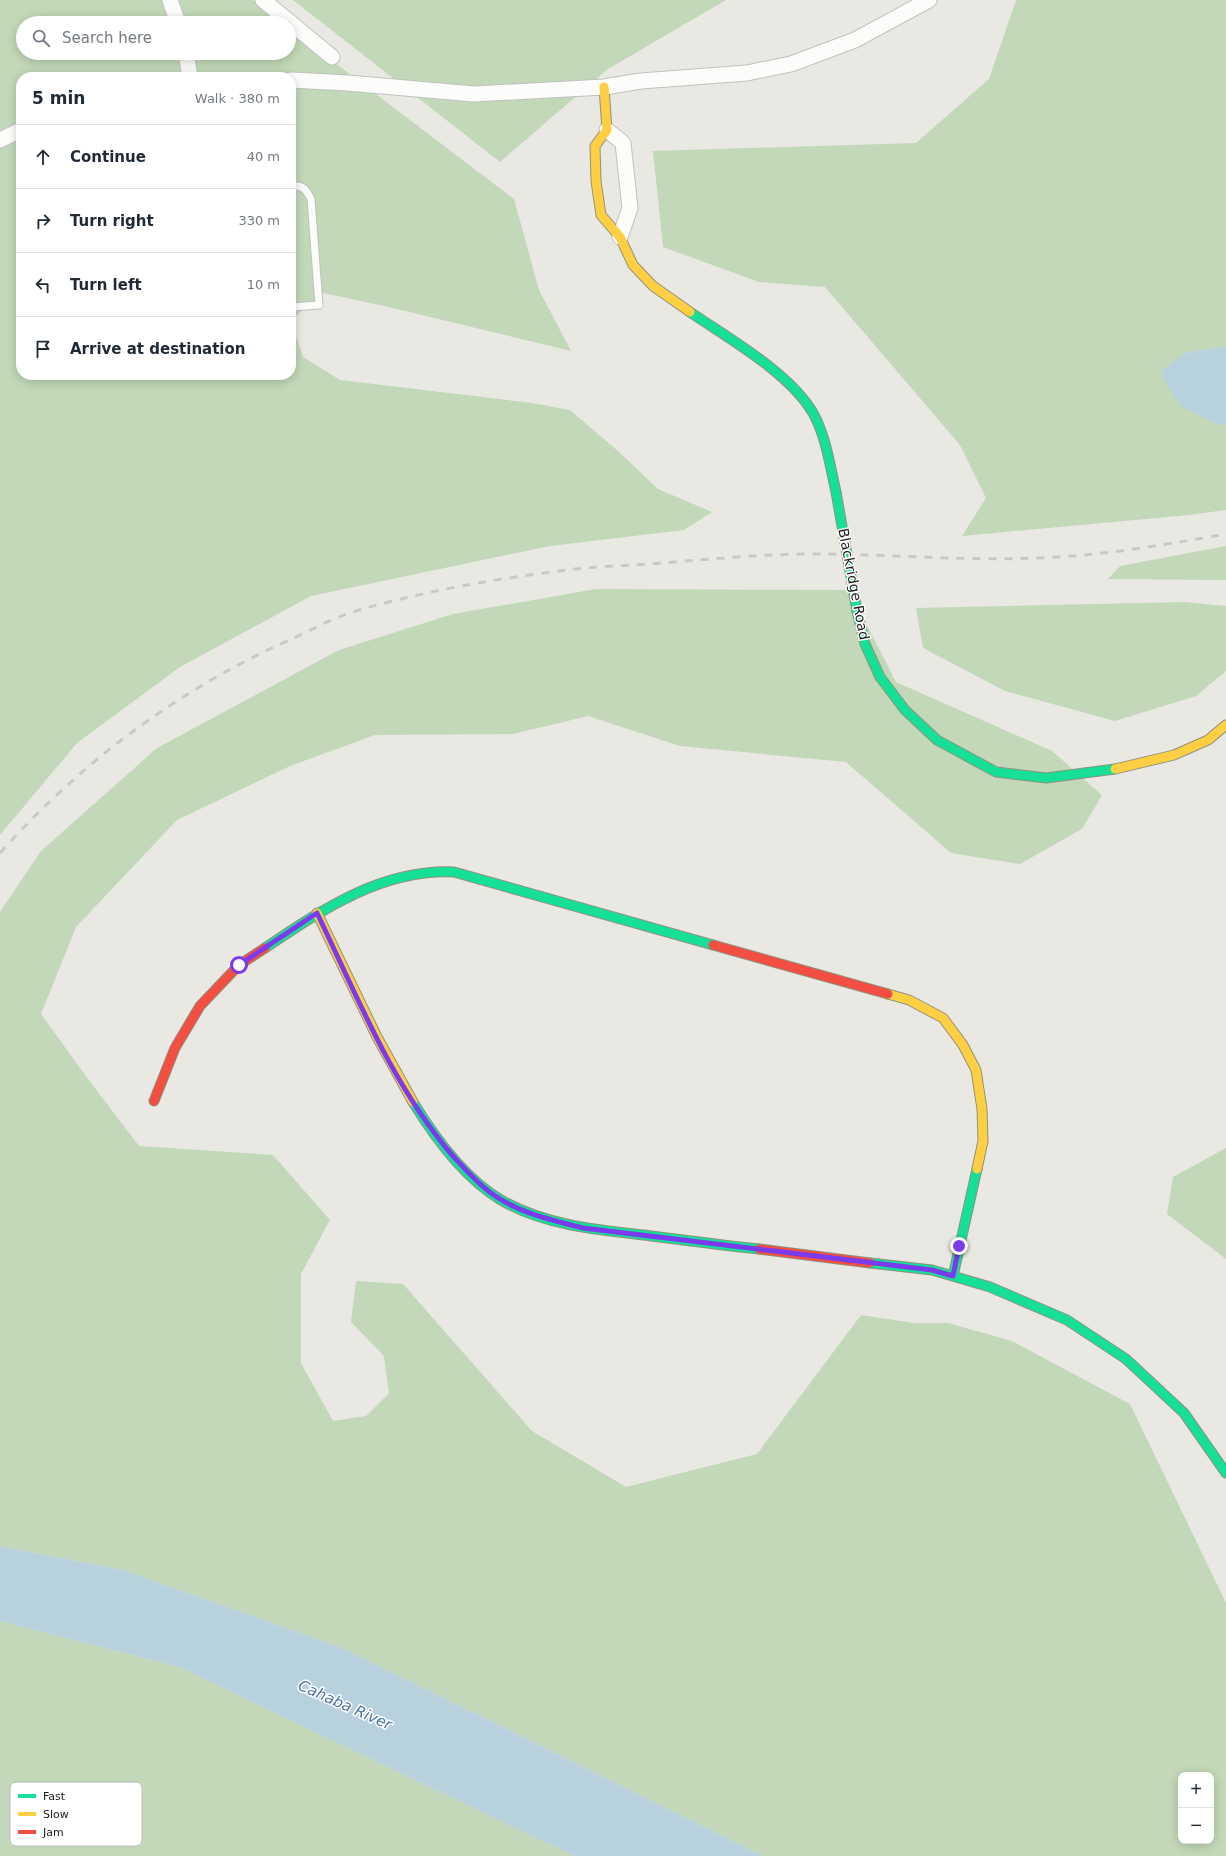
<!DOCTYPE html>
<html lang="en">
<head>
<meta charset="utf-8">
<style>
  :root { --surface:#fff; --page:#f2f2f3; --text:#1f2937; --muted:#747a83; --line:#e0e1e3 }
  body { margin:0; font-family:"DejaVu Sans",sans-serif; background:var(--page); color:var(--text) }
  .controls { position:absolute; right:12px; bottom:12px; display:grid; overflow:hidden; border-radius:8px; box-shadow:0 2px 10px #0003 }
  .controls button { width:36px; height:36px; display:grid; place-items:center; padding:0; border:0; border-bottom:1px solid var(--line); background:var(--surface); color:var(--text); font:20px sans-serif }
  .stop { position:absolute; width:12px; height:12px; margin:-9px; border:3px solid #7c3aed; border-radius:50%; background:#fff }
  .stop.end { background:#7c3aed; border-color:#fff; box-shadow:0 1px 4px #0008 }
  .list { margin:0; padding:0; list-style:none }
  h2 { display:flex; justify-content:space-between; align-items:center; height:52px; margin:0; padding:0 16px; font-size:17px }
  h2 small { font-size:13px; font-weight:400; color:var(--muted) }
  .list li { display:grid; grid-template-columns:26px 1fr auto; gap:12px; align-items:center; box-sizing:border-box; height:64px; padding:0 16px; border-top:1px solid var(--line) }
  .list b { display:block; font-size:15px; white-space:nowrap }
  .list em { font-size:13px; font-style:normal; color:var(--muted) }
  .icon { flex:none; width:22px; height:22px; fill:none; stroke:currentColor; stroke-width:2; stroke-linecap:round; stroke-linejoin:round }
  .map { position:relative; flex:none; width:1226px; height:1856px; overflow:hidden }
  .search { position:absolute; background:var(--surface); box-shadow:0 2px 10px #0003; left:16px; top:16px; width:280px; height:44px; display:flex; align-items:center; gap:10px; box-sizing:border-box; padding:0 14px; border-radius:22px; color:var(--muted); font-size:15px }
  .panel { position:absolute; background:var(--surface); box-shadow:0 2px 10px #0003; left:16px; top:72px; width:280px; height:308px; border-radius:16px }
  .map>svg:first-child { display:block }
</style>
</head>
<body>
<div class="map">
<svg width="1226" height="1856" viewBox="0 0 1226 1856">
  <rect width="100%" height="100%" fill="#e9e8e3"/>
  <!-- forest -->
  <path fill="#c2d8b8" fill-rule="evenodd" d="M0 0H253L282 23H23V53H289V28L514 199 539 290 571 351 389 307 323 293 291 320 303 357 340 380 532 403 570 410 619 452 658 489 712 512 684 530 550 546 311 596 180 667 77 743 0 835ZM21 77H291V375H21Z
    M293 0H726L608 69 500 162Z
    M1016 0H1226V346L1185 353 1214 423 1226 425V510L1189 515 962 536 986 498 960 445 825 287 759 282 663 247 653 151 916 143 989 79Z
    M1226 546V580L1108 579 1120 566Z
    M596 589 849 590 896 682 1052 751 1102 795 1082 829 1020 864 951 853 846 762 680 746 588 716 513 734 375 735 290 766 177 820 76 927 41 1014 88 1079 139 1146 273 1155 330 1220 301 1274V1363L333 1421 366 1416 389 1393 384 1356 351 1322 356 1281 403 1284 532 1431 626 1487 757 1454 861 1315 914 1323H948L1012 1341 1130 1404 1226 1603V1856H763L345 1649 123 1570 0 1546V912L41 851 157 748 339 650 453 614ZM1181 1775H1211V1841H1181Z
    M1185 602 1226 606V671L1196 696 1115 721 1005 691 923 648 916 608Z
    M1226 1148V1259L1167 1214 1173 1177Z
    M0 1621 179 1667 574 1856H0Z"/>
  <!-- water -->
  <path fill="#b7d2dc" d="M1226 346V425L1215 423 1180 406 1160 372 1185 353Z
    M0 1546 123 1570 345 1649 763 1856H574L179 1667 0 1621Z"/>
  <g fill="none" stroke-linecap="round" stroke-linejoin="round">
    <!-- lane casing -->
    <g stroke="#c1c1bf" stroke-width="9">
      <path id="lane" d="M291 186C303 185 306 189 311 199L319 305 291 307"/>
    </g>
    <!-- street casing -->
    <g stroke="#c1c1bf" stroke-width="17">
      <path id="street" d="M170 0 178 23
        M263 0 332 57
        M186 53 190 77
        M291 80 348 83 474 94 604 87 641 81 747 73 791 64 855 40 929 0
        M607 130 623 143 630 208 620 237
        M0 140 21 130"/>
    </g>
    <!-- fast casing -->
    <g stroke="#8f927c" stroke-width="11">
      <path id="fast" d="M690 312C728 338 790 373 813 413 826 436 830 466 836 492
        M857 611 865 644 880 677 905 710 937 740 996 772 1046 778 1115 769
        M265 948C323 909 382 869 454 872L713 945
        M413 1102C435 1138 464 1178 501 1200 544 1225 596 1230 644 1235 683 1240 721 1245 759 1249
        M870 1263 932 1270 990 1287 1067 1320 1126 1359 1184 1413 1226 1473
        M953 1276 977 1169"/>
    </g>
    <!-- slow casing -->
    <g stroke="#8f927c" stroke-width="11">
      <path id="slow" d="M604 87 607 130 595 146 596 181 601 215 620 237 633 265 653 286 690 312
        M1115 769 1174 755 1208 740 1226 725
        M317 913 377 1037 413 1102
        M888 994 909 1000 943 1018 963 1045 976 1070 982 1109 983 1141 977 1169"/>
    </g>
    <!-- jam casing -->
    <g stroke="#8f927c" stroke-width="11">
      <path id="jam" d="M713 945 888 994
        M154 1101 175 1048 200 1006 239 965 265 948
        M759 1249 870 1263"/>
    </g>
    <!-- lane -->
    <use href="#lane" stroke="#fcfcfb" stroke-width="7"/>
    <!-- street -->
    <use href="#street" stroke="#fcfcfb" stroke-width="15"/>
    <!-- fast -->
    <use href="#fast" stroke="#16e098" stroke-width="9"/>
    <!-- slow -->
    <use href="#slow" stroke="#ffcf43" stroke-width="9"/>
    <!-- jam -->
    <use href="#jam" stroke="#f24e42" stroke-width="9"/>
    <!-- rail -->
    <path stroke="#c9c9c8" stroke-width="3" stroke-dasharray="8 8" stroke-linecap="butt" d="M0 853C83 760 182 687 296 637 315 628 335 617 356 611 371 606 386 603 401 599 458 585 517 576 576 569 600 566 624 566 648 564 703 560 758 554 813 554 887 554 962 561 1037 558 1101 556 1162 545 1226 534"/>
    <!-- fast-bridge casing -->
    <g stroke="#8f927c" stroke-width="11" stroke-linecap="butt">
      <path id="fast-bridge" d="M836 492 857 611"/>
    </g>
    <!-- fast-bridge -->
    <use href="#fast-bridge" stroke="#16e098" stroke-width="9"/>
  </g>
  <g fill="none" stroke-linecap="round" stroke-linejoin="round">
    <!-- route -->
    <path stroke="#7c3aed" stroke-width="5" d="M239 965 317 913C357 996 392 1085 452 1155 464 1168 477 1183 491 1193 518 1213 551 1220 583 1228L932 1270 953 1276 959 1246"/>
  </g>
  <g text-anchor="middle" stroke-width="3" stroke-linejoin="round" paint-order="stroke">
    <!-- street labels -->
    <g font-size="14" fill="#1a1a1a" stroke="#fff">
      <text transform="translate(854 584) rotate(79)" y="5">Blackridge Road</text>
    </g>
    <!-- water labels -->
    <g font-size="15" font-style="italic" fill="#4b73a6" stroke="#fff">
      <text transform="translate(345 1705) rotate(24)" y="5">Cahaba River</text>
    </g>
  </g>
  <!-- legend -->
  <rect x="10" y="1782" width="132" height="64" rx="6" fill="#fff" stroke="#bababa" stroke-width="1"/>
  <rect x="18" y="1794" width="18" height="4" fill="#16e098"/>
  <rect x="18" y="1812" width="18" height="4" fill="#ffcf43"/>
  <rect x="18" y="1830" width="18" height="4" fill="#f24e42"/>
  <g font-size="11" fill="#1a1a1a">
    <text x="43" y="1800">Fast</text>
    <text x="43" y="1818">Slow</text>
    <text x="43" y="1836">Jam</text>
  </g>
</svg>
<div class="controls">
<button>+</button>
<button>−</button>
</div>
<div class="stop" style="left:239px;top:965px"></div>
<div class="stop end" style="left:959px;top:1246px"></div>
<div class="search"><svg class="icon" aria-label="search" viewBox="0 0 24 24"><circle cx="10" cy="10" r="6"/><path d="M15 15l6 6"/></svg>Search here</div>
<section class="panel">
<h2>5 min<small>Walk · 380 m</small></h2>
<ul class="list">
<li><svg class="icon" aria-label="ahead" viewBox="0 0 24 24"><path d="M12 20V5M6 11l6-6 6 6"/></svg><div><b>Continue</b></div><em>40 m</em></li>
<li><svg class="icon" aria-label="right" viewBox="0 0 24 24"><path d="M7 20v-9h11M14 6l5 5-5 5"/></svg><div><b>Turn right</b></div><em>330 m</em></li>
<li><svg class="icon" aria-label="left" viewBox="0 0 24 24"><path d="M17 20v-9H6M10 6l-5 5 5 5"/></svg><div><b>Turn left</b></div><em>10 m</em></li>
<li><svg class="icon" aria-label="arrive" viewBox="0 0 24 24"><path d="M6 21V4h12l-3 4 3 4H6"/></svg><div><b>Arrive at destination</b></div></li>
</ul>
</section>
</div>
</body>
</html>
